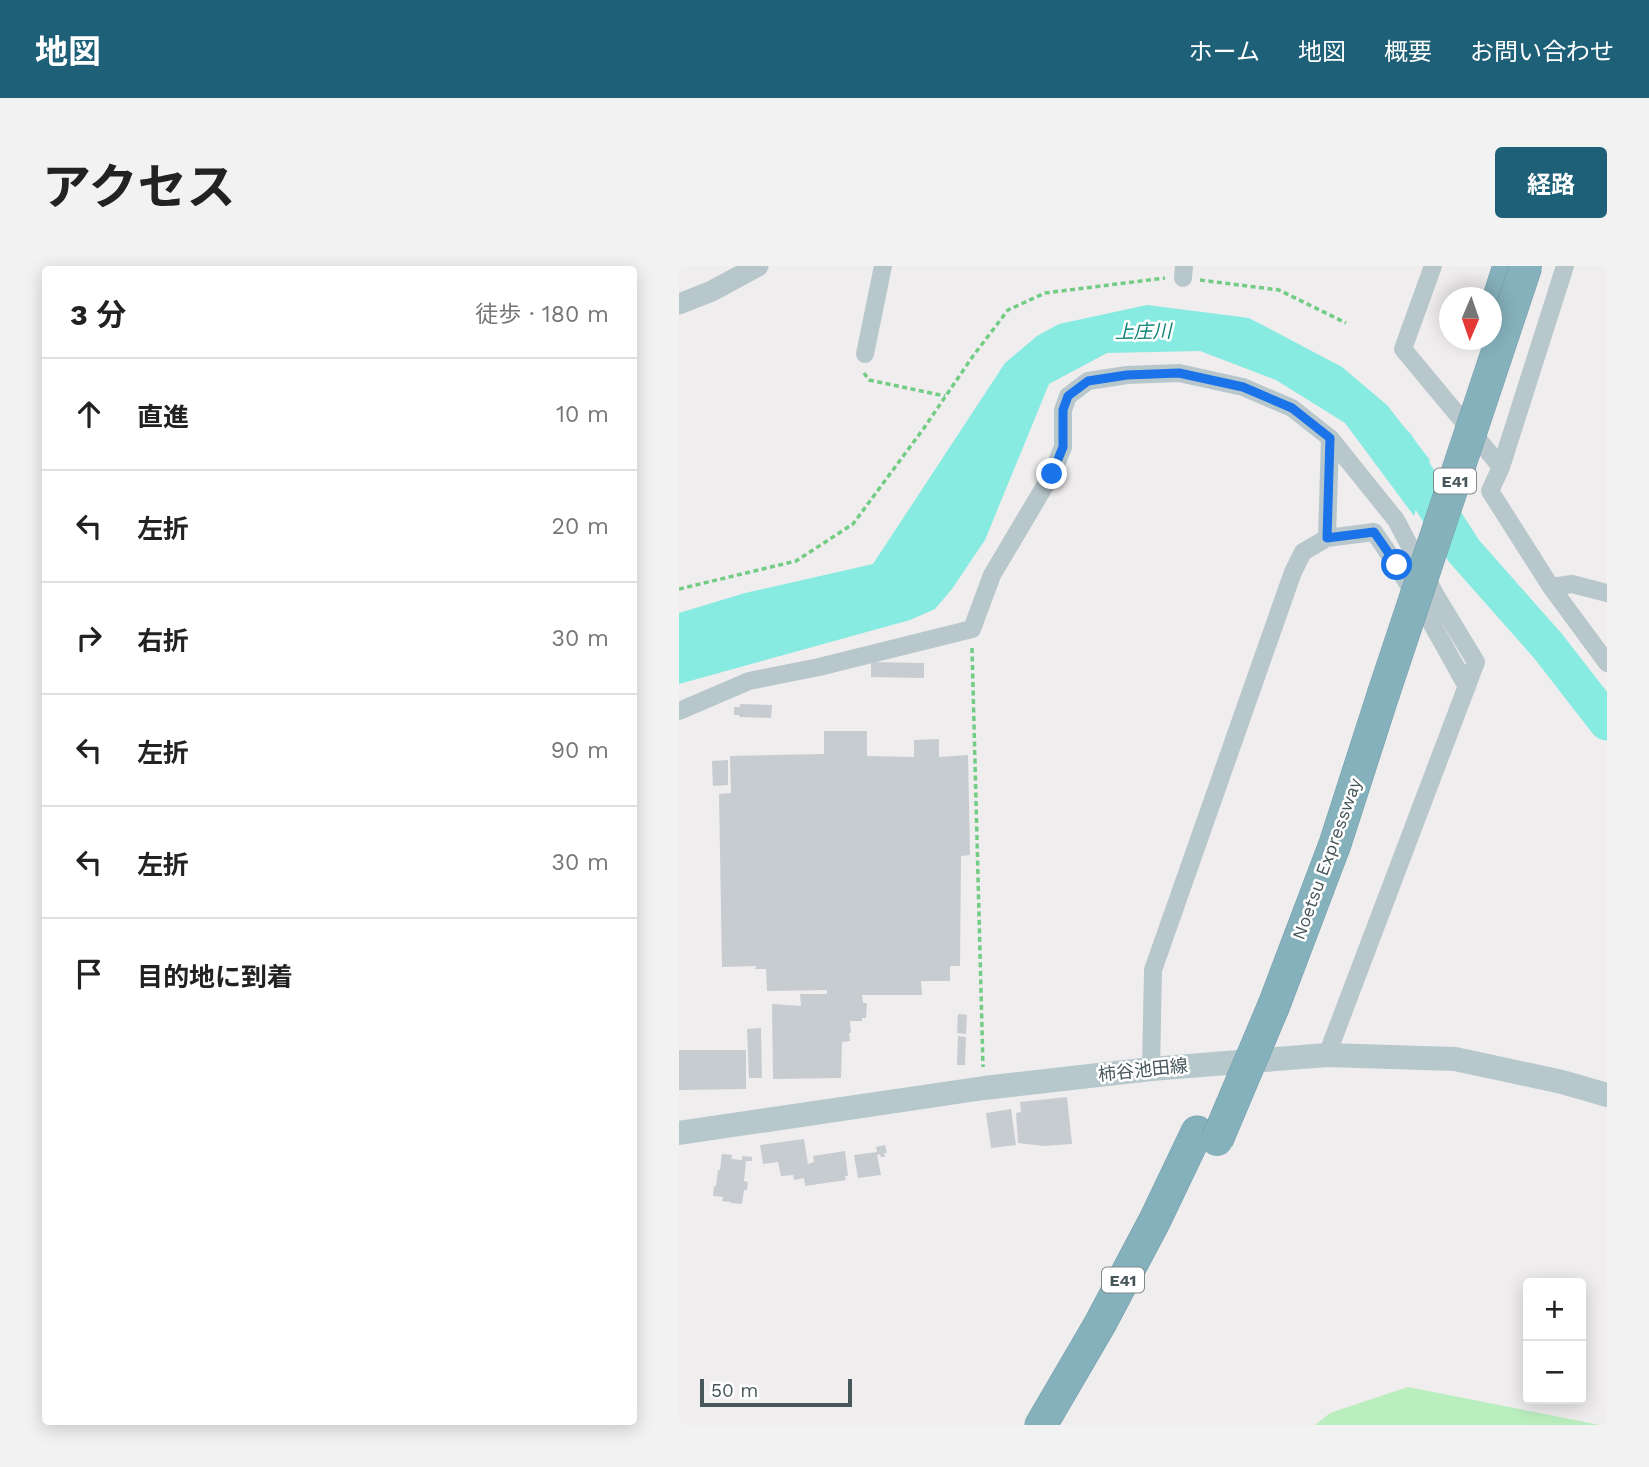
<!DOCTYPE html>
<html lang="ja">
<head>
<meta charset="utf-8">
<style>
  :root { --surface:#fff; --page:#f2f2f2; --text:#222; --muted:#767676; --line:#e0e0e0; --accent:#1e6077 }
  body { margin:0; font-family:"Work Sans","Noto Sans JP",sans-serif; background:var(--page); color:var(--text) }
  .controls { position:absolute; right:21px; bottom:21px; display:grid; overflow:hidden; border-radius:7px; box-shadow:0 4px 18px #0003 }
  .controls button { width:63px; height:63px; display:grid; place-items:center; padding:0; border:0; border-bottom:2px solid var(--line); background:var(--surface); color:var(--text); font:35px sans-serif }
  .compass { position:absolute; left:760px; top:21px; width:63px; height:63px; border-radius:50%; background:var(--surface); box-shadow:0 4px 18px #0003; rotate:182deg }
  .scale { position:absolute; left:21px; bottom:18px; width:152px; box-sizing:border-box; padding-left:7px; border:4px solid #46575b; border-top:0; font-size:19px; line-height:24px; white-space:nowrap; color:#46575b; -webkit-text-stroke:5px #fff; paint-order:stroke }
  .stop { position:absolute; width:21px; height:21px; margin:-16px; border:5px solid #1a73e8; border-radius:50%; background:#fff }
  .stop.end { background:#1a73e8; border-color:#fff; box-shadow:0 2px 7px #0008 }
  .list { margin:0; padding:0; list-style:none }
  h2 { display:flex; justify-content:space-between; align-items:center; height:91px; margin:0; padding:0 28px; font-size:30px }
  h2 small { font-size:23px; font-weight:400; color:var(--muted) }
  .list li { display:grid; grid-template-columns:46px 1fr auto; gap:21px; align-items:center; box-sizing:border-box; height:112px; padding:0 28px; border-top:2px solid var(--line) }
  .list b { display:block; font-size:26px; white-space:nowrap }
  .list em { font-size:23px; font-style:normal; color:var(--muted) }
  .icon { flex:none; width:38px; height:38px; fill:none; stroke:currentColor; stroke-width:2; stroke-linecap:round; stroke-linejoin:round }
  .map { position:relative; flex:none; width:928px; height:1159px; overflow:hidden; border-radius:7px }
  header { display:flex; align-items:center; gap:42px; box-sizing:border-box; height:98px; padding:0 35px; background:var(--accent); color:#fff }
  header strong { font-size:33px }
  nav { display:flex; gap:38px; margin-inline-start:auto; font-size:24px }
  .intro { display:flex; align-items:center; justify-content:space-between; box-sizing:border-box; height:168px; padding:0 42px }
  h1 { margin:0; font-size:49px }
  .button { padding:18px 32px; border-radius:7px; background:var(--accent); color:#fff; font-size:24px; font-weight:700 }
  main { display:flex; gap:42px; padding:0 42px }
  aside { flex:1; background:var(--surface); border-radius:7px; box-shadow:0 4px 18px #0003 }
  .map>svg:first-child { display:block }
</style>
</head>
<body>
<header>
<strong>地図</strong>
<nav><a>ホーム</a><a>地図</a><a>概要</a><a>お問い合わせ</a></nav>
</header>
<div class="intro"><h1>アクセス</h1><a class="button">経路</a></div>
<main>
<aside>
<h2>3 分<small>徒歩 · 180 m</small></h2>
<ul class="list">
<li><svg class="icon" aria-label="ahead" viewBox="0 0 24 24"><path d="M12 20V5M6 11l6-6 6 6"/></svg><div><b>直進</b></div><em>10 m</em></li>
<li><svg class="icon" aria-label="left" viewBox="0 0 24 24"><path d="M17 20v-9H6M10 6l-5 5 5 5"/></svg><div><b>左折</b></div><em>20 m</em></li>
<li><svg class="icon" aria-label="right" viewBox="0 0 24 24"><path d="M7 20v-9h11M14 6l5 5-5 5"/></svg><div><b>右折</b></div><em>30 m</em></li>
<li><svg class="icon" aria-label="left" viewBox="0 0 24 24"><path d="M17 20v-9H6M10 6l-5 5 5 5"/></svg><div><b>左折</b></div><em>90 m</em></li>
<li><svg class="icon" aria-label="left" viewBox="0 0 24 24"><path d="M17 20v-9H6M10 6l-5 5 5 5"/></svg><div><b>左折</b></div><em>30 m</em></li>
<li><svg class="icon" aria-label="arrive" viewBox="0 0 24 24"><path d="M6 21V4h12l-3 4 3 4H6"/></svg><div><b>目的地に到着</b></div></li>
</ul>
</aside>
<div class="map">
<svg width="928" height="1159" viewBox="0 0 928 1159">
  <rect width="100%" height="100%" fill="#f0edee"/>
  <!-- green -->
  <path fill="#bbeebf" d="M729 1121 921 1159H636L651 1147Z"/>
  <!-- water -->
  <path fill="#88ebe1" d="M468 39 570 52 663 101 708 139 751 194 735 250 666 157 597 114 521 85 428 87 370 118 306 274 273 323 256 343 231 354 0 418V347L66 327 194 298 326 97 358 70 380 58Z"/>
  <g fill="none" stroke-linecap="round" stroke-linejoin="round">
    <!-- river -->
    <path stroke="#88ebe1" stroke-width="37" d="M717 179 785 285 869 380 928 456"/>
  </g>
  <!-- building -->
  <path fill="#c7ccd0" d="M192 396 245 397V412L192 411Z
    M61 438 93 439 92 452 61 451 60 449H55V441H61Z
    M145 465H188V490L235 491V474L260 473V491L289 489 291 589 282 590 281 700H271V715H242L243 729H183L184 737H188L187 752H183V755H171L172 767H170L171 775 163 776 162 812 94 813 93 738 122 740 121 728H148V724L88 725 87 703H76L77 700 43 701 40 528 52 527 51 490 145 488Z
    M49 494V519L34 520 33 495Z
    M279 748 288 749 287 768 278 767Z
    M82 762 83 812H70L68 763Z
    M279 770 287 771 286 799H278Z
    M0 784H67V823L0 824Z
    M388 831 393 878 364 880 339 877 337 847 342 846 341 836Z
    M332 843 337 879 312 882 307 847Z
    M125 873 129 898 135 896 134 890 166 885 169 910H166L167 914 126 920 125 912 115 914 114 909 102 910 99 896 84 898 81 879Z
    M206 879 208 887H205L206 891H202L201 888 198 889 202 909 179 912 175 889 198 886 197 881Z
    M43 888 53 889 52 893 63 894V890L73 891V895H67L65 915 69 916 68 924H65L63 938 52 937V936L43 935 44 931 34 930 35 920H37L39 904H41Z"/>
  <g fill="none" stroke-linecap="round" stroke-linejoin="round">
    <!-- motorway casing -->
    <g stroke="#709ca8" stroke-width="33">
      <path id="motorway" d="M813 53 830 0
        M595 739 656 578 704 429
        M362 1159 421 1058 476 954 518 866"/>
    </g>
    <!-- path -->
    <path stroke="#73cc84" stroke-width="3.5" stroke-dasharray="5 3.5" stroke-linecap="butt" d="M521 14 600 24 667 57
      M185 107 190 114 266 130
      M0 323 117 295 174 258 245 162 294 90 329 44 366 27 486 12
      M293 382 304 801"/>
    <!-- minor -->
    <path stroke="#b8c7cb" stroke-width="18" d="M754 0 724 83 822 201 886 0
      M504 12 505 0
      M186 88 204 0
      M822 201 811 225 872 321 893 318 928 327
      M648 272 695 266C730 316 759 368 788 421
      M872 321 928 397
      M0 445 70 415 140 401 293 363 313 309 373 208 384 181V144L389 130 409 115 448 109 500 107 564 121 613 142 651 172
      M472 803 474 704 614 306 624 286 648 272 651 172 717 254 757 330 797 396 648 789"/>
    <!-- tertiary -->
    <path stroke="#b8c7cb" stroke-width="21" d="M0 38 33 25 79 0"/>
    <!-- secondary -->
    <path stroke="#b6c8cc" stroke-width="24" d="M0 867 305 822 472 803 648 789 776 793 883 816 928 829"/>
    <!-- motorway -->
    <use href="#motorway" stroke="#85b1bc" stroke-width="32"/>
    <!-- motorway-bridge casing -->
    <g stroke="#709ca8" stroke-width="33" stroke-linecap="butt">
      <path id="motorway-bridge" d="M704 429 847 0
        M538 874 595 739"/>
    </g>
    <!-- motorway-bridge -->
    <use href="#motorway-bridge" stroke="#85b1bc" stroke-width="32"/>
  </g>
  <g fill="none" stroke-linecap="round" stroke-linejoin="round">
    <!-- route -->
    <path stroke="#1a73e8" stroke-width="9" d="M373 208 384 181V144L389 130 409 115 448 109 500 107 564 121 613 142 651 172 648 272 695 266 718 299"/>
  </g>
  <g text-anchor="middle" stroke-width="5" stroke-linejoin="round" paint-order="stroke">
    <!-- shield labels -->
    <g fill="#fff" stroke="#7e898c" stroke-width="2">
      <rect x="755" y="202.5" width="42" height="25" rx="5"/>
      <rect x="423" y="1001.5" width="42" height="25" rx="5"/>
    </g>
    <g font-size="16" font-weight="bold" fill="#46575b">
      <text x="776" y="221">E41</text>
      <text x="444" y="1020">E41</text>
    </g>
    <!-- street labels -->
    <g font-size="18" fill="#46575b" stroke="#fff">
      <text transform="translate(648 593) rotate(-70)" y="6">Noetsu Expressway</text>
      <text transform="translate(464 804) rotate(-6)" y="6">柿谷池田線</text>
    </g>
    <!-- water labels -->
    <g font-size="19" font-style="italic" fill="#0d8276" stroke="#fff">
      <text transform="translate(464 65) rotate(-1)" y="7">上庄川</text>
    </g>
  </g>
</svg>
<div class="controls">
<button>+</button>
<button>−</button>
</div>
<svg class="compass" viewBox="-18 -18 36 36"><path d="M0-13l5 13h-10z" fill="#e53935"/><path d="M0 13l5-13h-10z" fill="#767676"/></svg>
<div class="scale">50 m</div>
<div class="stop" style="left:718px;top:299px"></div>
<div class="stop end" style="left:373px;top:208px"></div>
</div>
</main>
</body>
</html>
